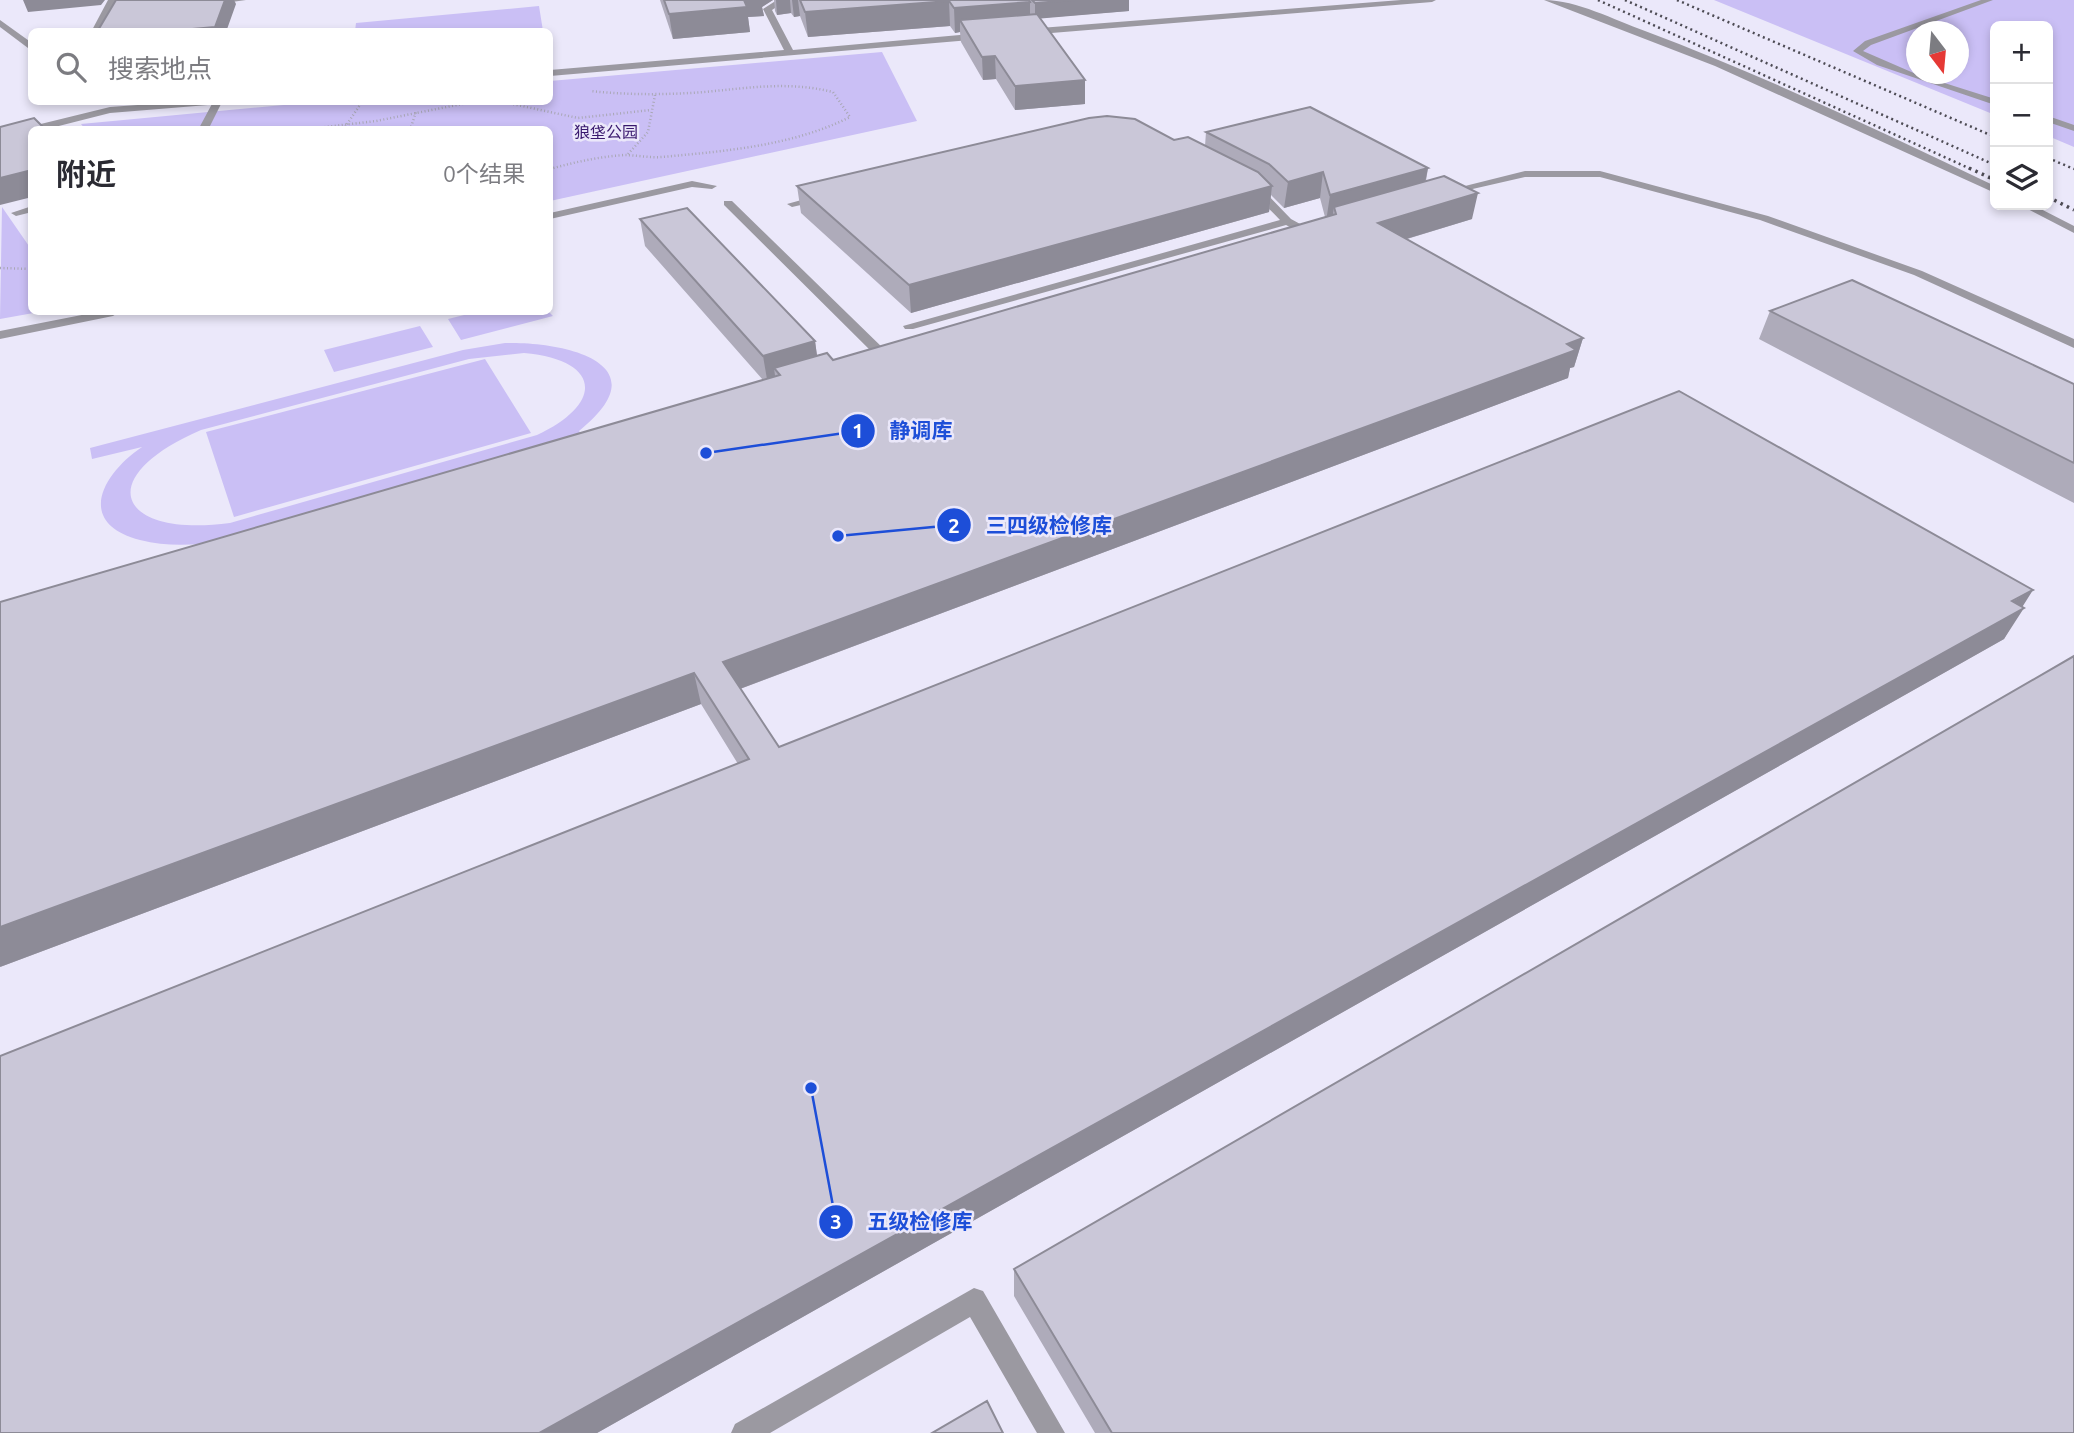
<!DOCTYPE html>
<html lang="zh">
<head>
<meta charset="utf-8">
<style>
  :root { --surface:#fff; --page:#f7f7f7; --text:#2b2b33; --muted:#7c7c81; --line:#e1e1e2 }
  body { margin:0; font-family:Ubuntu,"Noto Sans SC",sans-serif; background:var(--page); color:var(--text) }
  .controls { position:absolute; right:21px; top:21px; display:grid; overflow:hidden; border-radius:10px; box-shadow:0 4px 10px #0003 }
  .controls button { width:63px; height:63px; display:grid; place-items:center; padding:0; border:0; border-bottom:2px solid var(--line); background:var(--surface); color:var(--text); font:35px sans-serif }
  .compass { position:absolute; left:1906px; top:21px; width:63px; height:63px; border-radius:50%; background:var(--surface); box-shadow:0 4px 10px #0003; rotate:164deg }
  .list { margin:0; padding:0; list-style:none }
  h2 { display:flex; justify-content:space-between; align-items:center; height:91px; margin:0; padding:0 28px; font-size:30px }
  h2 small { font-size:23px; font-weight:400; color:var(--muted) }
  .icon { flex:none; width:38px; height:38px; fill:none; stroke:currentColor; stroke-width:2; stroke-linecap:round; stroke-linejoin:round }
  .map { position:relative; flex:none; width:2074px; height:1433px; overflow:hidden }
  .search { position:absolute; background:var(--surface); box-shadow:0 4px 10px #0003; left:28px; top:28px; width:525px; height:77px; display:flex; align-items:center; gap:18px; box-sizing:border-box; padding:0 24px; border-radius:10px; color:var(--muted); font-size:26px }
  .panel { position:absolute; background:var(--surface); box-shadow:0 4px 10px #0003; left:28px; top:126px; width:525px; height:189px; border-radius:10px }
  .map>svg:first-child { display:block }
</style>
</head>
<body>
<div class="map">
<svg width="2074" height="1433" viewBox="0 0 2074 1433">
  <rect width="100%" height="100%" fill="#ebe8fa"/>
  <!-- green -->
  <path fill="#cabff5" fill-rule="evenodd" d="M1714 0H2074V147L2048 136V26H1995V115ZM1916 32H1958V74H1916Z
    M539 6 543 31H355L356 23Z
    M882 52 917 121 550 201V130H86L81 124 316 102H550V81Z
    M2 207 31 249 32 312H39L0 319Z
    M476 312H549L553 316 461 340 448 319Z
    M420 326 433 347 334 372 324 350Z
    M505 343C563 341 664 363 579 431L583 437 205 544C183 545 162 546 140 540 75 523 102 474 142 447L92 459 90 448 463 350ZM524 353C601 360 605 403 537 435L230 523C118 538 90 478 201 430L469 359Z
    M485 359 531 433 234 517 206 432Z"/>
  <g fill="none" stroke-linecap="round" stroke-linejoin="round">
    <!-- path -->
    <path stroke="#a9a7b5" stroke-width="2.5" stroke-dasharray="1 2.5" stroke-linecap="butt" d="M503 102 578 118 651 110
      M300 130 376 121 472 102
      M343 130 362 102
      M410 130 416 112
      M628 154 648 132 655 95
      M550 169C575 162 598 157 624 155 636 155 649 158 662 157 726 151 792 146 850 117L833 92C788 81 749 88 704 92 666 95 628 95 590 91
      M0 268 32 269"/>
    <!-- service -->
    <path fill="#9b99a1" fill-rule="evenodd" d="M108 0H116L100 32H91Z
      M246 0 210 5 206 3 216 0Z
      M213 102H222L208 130H198Z
      M1525 171H1600L1768 216 1922 271 2074 339V348L1914 275 1760 220 1600 177H1525L1442 196 1437 193Z
      M692 181 717 186 712 189 692 187 550 219V213Z
      M1251 186 1265 192 1291 219 1313 231V235H1305L1286 225 913 329H905L903 326 1280 220C1269 208 1258 199 1246 189Z
      M823 194 827 195V199L792 207 787 204Z
      M724 201H732L887 352 900 351V357L880 360 724 205Z
      M32 206V212L16 216 11 213Z
      M97 312H119L113 316 0 339V331Z
      M974 1288 983 1291 1065 1433H1037L970 1317 770 1433H731L735 1424Z"/>
    <!-- minor -->
    <path fill="#9b99a1" fill-rule="evenodd" d="M777 0H787L772 10 793 50 982 33 986 36 982 39 550 76V70L784 50 763 9Z
      M1401 0H1436L1432 2 1027 35 1023 32 1027 29Z
      M1544 0C1577 0 1614 20 1645 31 1765 76 1880 131 1995 186V193L1715 66Z
      M1981 0H1993L1871 45 1863 51 1916 74 1995 99V105L1877 65 1853 51 1865 41Z
      M0 20 32 43V51L0 27Z
      M179 102H213L208 105 110 113 43 130H32V132L0 140V134L110 107Z
      M2048 116 2074 125V131L2048 122Z
      M2020 205H2033L2074 226V233Z"/>
    <!-- rail-far1 -->
    <path stroke="#4d4b54" stroke-width="2.5" stroke-dasharray="2 3.5" stroke-linecap="butt" d="M1598 0 1973 170
      M1625 0 1995 165
      M1677 0 1995 137
      M2048 158 2074 169"/>
    <!-- rail -->
    <path stroke="#4d4b54" stroke-width="3.5" stroke-dasharray="2.5 4.5" stroke-linecap="butt" d="M1969 168 1995 180
      M2048 197 2074 210"/>
  </g>
  <!-- wall -->
  <path fill="#aeabba" d="M660 0H773L762 7 764 16 748 17 750 32 673 39Z
    M774 0H1129V11L1040 18 1085 104 1015 110 996 79 983 80 961 42 960 32 955 33 950 26 808 37 800 16 794 17 791 13 777 15 775 11Z
    M1206 132 1428 168 1426 181 1472 219 1407 239 1583 338 1574 367 1570 368 1568 378 740 689 779 747 2022 607 2004 639 597 1433H0L738 764 701 704 0 967 763 380 645 246 640 219 815 341 817 356 833 360 1325 217 1320 198 1284 208 1271 195 1269 212 911 313 801 213 797 186 1174 140 1205 146Z
    M1770 311 2074 384V503L1759 339Z
    M1014 1269 2074 1433H1095L1014 1296Z"/>
  <!-- shaded-wall -->
  <path fill="#8d8b97" d="M23 0H105L101 5 28 12Z
    M225 0H234L236 4 226 32H158Z
    M742 0H773L762 7 764 16 748 17 750 32 673 39 669 14Z
    M776 0H790L791 13 777 15Z
    M792 0H798L800 16 794 17Z
    M1075 0H1129V11L1035 19V3Z
    M949 1 950 26 808 37 805 12Z
    M1030 2V27L960 20V32L955 33 954 8Z
    M995 56 996 79 983 80 982 57Z
    M1085 80V104L1015 110V86Z
    M1428 168 1423 193 1334 207 1332 220 1326 222 1330 195Z
    M32 170V197L0 205V178Z
    M1323 172 1320 198 1284 208 1288 182Z
    M1272 186 1269 212 911 313 909 285Z
    M1478 193 1472 219 1373 249 1378 223Z
    M1583 338 1574 367 1570 368 1568 378 729 693 723 662Z
    M815 341 819 370 774 368 776 383 768 385 763 356Z
    M2033 590 2021 609 2024 608 2004 639 597 1433H539Z
    M694 673 701 704 0 967V927Z"/>
  <!-- building -->
  <path fill="#cac7d8" stroke="#8d8b97" stroke-width="2" d="M116 0H225L215 27 158 32H97Z
    M664 0H744L747 7 669 14Z
    M800 0H1029L1030 2 954 8 949 1 805 12Z
    M1032 0H1075L1035 3Z
    M1037 14 1085 80 1015 86 995 56 982 57 960 20Z
    M1310 107 1428 168 1330 195 1323 172 1288 182 1269 164 1206 132Z
    M1107 116 1135 119 1174 140 1188 137 1258 172 1272 186 909 285 797 186 1089 118Z
    M34 118 46 130H32V170L0 178V127Z
    M1444 176 1478 193 1378 223 1583 338 1567 344 1576 350 723 662 779 747 1679 391 2033 590 2012 601 2024 608 539 1433H0V1056L749 759 694 673 0 927V602L780 375 774 368 827 353 833 360 1336 214 1334 207Z
    M687 208 815 341 763 356 640 219Z
    M1852 280 2074 384V463L1770 311Z
    M2074 656V1433H1112L1014 1269Z
    M987 1401 1003 1433H932Z"/>
  <g text-anchor="middle" stroke-width="5" stroke-linejoin="round" paint-order="stroke">
    <!-- far-park labels -->
    <g font-size="16" fill="#39196e" stroke="#ebe8fa">
      <text x="606" y="138">狼垡公园</text>
    </g>
  </g>
  <!-- callouts -->
  <path fill="none" stroke="#1d4ed8" stroke-width="2.5" d="M706 453L858 431M838 536L954 525M811 1088L836 1222"/>
  <g fill="#1d4ed8" stroke="#ebe8fa" stroke-width="2.5">
    <circle cx="706" cy="453" r="7"/>
    <circle cx="838" cy="536" r="7"/>
    <circle cx="811" cy="1088" r="7"/>
    <circle cx="858" cy="431" r="18"/>
    <circle cx="954" cy="525" r="18"/>
    <circle cx="836" cy="1222" r="18"/>
  </g>
  <g font-size="21" text-anchor="middle" font-weight="bold" fill="#fff">
    <text x="858" y="438">1</text>
    <text x="954" y="533">2</text>
    <text x="836" y="1229">3</text>
  </g>
  <g font-size="21" text-anchor="middle" font-weight="bold" fill="#1d4ed8" stroke="#ebe8fa" stroke-width="5" stroke-linejoin="round" paint-order="stroke">
    <text x="921" y="438">静调库</text>
    <text x="1049" y="533">三四级检修库</text>
    <text x="920" y="1229">五级检修库</text>
  </g>
</svg>
<div class="controls">
<button>+</button>
<button>−</button>
<button><svg class="icon" aria-label="layers" viewBox="0 0 24 24"><path d="M12 4l9 5-9 5-9-5zM3 14l9 5 9-5"/></svg></button>
</div>
<svg class="compass" viewBox="-18 -18 36 36"><path d="M0-13l5 13h-10z" fill="#e53935"/><path d="M0 13l5-13h-10z" fill="#7c7c81"/></svg>
<div class="search"><svg class="icon" aria-label="search" viewBox="0 0 24 24"><circle cx="10" cy="10" r="6"/><path d="M15 15l6 6"/></svg>搜索地点</div>
<section class="panel">
<h2>附近<small>0个结果</small></h2>
<ul class="list">
</ul>
</section>
</div>
</body>
</html>
